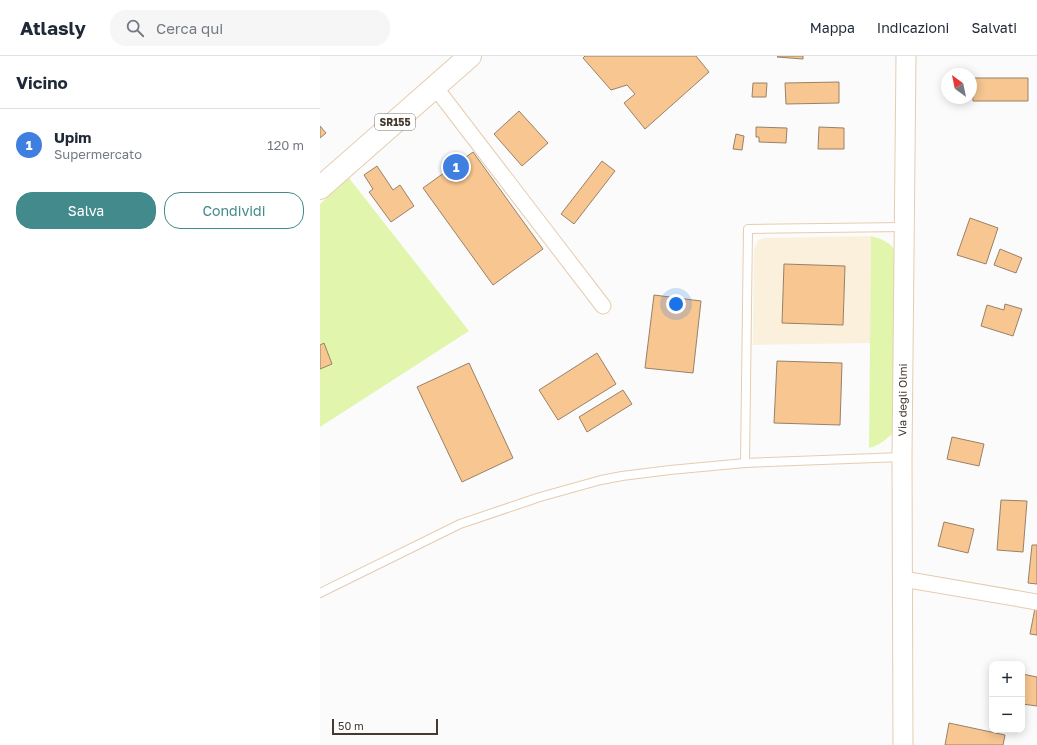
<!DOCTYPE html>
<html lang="it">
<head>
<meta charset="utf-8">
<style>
  :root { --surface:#fff; --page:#f6f6f7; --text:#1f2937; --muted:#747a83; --line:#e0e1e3; --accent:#428a8b }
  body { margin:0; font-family:"Golos Text",sans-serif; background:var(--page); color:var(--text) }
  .controls { position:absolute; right:12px; bottom:12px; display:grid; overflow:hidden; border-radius:8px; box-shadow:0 2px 10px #0003 }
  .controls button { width:36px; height:36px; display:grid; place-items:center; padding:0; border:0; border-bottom:1px solid var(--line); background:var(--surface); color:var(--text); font:20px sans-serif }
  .compass { position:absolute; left:621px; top:12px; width:36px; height:36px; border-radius:50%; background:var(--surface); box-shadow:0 2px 10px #0003; rotate:327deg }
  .scale { position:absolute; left:12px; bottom:10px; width:106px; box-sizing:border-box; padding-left:4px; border:2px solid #453a2f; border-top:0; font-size:11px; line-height:14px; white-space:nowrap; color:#453a2f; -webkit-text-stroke:3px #fff; paint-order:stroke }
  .you { position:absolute; left:356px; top:248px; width:14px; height:14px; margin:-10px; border:3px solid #fff; border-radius:50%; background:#1a73e8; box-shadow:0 0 0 6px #1a73e833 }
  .badge { display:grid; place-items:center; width:26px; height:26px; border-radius:50%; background:var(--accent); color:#fff; font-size:13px; font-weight:700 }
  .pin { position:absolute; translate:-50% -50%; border:2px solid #fff; box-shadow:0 1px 4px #0006 }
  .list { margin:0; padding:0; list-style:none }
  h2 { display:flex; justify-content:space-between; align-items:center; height:52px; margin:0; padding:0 16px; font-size:17px }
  h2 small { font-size:13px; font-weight:400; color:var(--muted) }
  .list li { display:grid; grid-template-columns:26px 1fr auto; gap:12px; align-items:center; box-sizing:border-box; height:72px; padding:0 16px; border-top:1px solid var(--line) }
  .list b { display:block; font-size:15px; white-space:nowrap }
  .list p { margin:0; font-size:13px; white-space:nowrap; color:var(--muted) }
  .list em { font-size:13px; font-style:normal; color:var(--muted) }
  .actions { display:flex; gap:8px; padding:12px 16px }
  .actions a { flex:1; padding:9px 0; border:1px solid var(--accent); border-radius:16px; text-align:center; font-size:14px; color:var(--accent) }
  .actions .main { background:var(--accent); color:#fff }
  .icon { flex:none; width:22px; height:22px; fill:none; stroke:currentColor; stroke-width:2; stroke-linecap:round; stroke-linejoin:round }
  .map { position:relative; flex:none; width:717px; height:689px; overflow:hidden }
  header { display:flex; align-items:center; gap:24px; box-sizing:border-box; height:56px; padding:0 20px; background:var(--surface); border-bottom:1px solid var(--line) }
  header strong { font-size:19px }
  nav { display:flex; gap:22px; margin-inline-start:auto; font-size:14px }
  .search { width:280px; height:36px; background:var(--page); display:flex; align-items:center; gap:10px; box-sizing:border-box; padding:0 14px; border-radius:16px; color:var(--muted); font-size:15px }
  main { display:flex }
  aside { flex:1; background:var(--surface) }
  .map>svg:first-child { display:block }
</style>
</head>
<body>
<header>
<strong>Atlasly</strong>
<div class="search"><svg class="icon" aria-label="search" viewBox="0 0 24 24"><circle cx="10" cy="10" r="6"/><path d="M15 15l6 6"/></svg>Cerca qui</div>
<nav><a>Mappa</a><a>Indicazioni</a><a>Salvati</a></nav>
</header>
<main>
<aside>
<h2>Vicino<small></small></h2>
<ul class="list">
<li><span class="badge" style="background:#3f7fe0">1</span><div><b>Upim</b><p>Supermercato</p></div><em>120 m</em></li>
</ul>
<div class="actions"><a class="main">Salva</a><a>Condividi</a></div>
</aside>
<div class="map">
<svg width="717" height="689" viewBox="0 0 717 689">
  <rect width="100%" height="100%" fill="#fbfbfb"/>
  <!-- commercial -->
  <path fill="#fbf0db" d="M551 180 550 287 433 289 434 194 438 184 444 182Z"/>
  <!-- green -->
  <path fill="#e2f5ac" d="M29 122 149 275 0 371V148Z
    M551 180C562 183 570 186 576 196L575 375C567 383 560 389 549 392Z"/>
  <!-- building -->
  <path fill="#f7c691" stroke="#998167" d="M265 0H376L389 16 325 73 304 47 315 38 307 29 291 34 263 2Z
    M458 0H483V3L457 1Z
    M653 22H708V45H653Z
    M519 26V47L466 48 465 27Z
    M433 27H447L446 41H432Z
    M199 55 228 87 202 110 174 78Z
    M0 70 6 77 0 82Z
    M436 71 467 72 466 87 439 86V81H436Z
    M499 71 524 72V93H498Z
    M416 78 424 80 422 94 413 93Z
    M153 96 223 193 173 229 103 132Z
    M282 105 295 115 254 168 241 158Z
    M57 110 73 134 80 129 94 150 71 166 49 136 53 133 44 119Z
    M650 162 678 172 666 208 637 199Z
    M680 193 702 202 696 217 674 209Z
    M464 208 525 210 523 269 462 267Z
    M334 239 381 245 373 317 325 312Z
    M685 248 702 253 693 280 661 270 667 249 684 254Z
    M4 287 12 308 0 313V289Z
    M277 297 296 328 238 364 219 334Z
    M457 305 522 307 520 369 454 367Z
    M149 307 193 402 142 426 97 331Z
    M303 334 312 348 267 376 259 361Z
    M632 381 664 388 659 410 627 403Z
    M681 444 707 445 703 496 677 494Z
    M624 466 654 473 648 497 618 490Z
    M712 489H717V528L708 527Z
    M715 552 717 553V579L710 578Z
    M702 618 717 621V650L702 648Z
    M629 667 685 679 683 689H625Z"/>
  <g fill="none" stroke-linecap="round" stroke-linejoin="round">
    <!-- service casing -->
    <g stroke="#e6ccb0" stroke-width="10">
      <path id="service" d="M425 407 428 173 584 171
        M0 537 140 468 220 441 281 424 302 420 350 414 425 407 582 401"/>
    </g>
    <!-- minor casing -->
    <g stroke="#e6ccb0" stroke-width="17">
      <path id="minor" d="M115 31 283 250
        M583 523 717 546"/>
    </g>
    <!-- tertiary casing -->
    <g stroke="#e6ccb0" stroke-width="21">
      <g id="tertiary">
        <path id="s1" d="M583 689 582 401 586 0"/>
      </g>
    </g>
    <!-- primary casing -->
    <g stroke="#e6ccb0" stroke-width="24">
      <path id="primary" d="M0 132 150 0"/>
    </g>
    <!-- service -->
    <use href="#service" stroke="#fff" stroke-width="8"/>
    <!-- minor -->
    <use href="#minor" stroke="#fff" stroke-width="15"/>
    <!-- tertiary -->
    <use href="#tertiary" stroke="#fff" stroke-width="19"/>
    <!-- primary -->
    <use href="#primary" stroke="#fff" stroke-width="22"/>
  </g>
  <g text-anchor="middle" stroke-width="3" stroke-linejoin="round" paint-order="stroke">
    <!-- shield labels -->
    <rect fill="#fff" stroke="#7d756d" stroke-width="1" x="55" y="58" width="40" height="16" rx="3"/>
    <g font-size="10" font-weight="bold" fill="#453a2f">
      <text x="75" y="70">SR155</text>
    </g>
    <!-- street labels -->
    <g font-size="11" fill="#453a2f" stroke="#fff">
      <text dy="4" stroke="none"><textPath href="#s1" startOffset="345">Via degli Olmi</textPath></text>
    </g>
  </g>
</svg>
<div class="controls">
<button>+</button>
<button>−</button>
</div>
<svg class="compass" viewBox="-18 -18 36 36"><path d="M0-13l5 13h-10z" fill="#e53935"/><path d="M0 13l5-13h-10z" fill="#747a83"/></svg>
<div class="scale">50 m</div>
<div class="you"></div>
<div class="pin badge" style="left:136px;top:111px;background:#3f7fe0">1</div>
</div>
</main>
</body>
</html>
